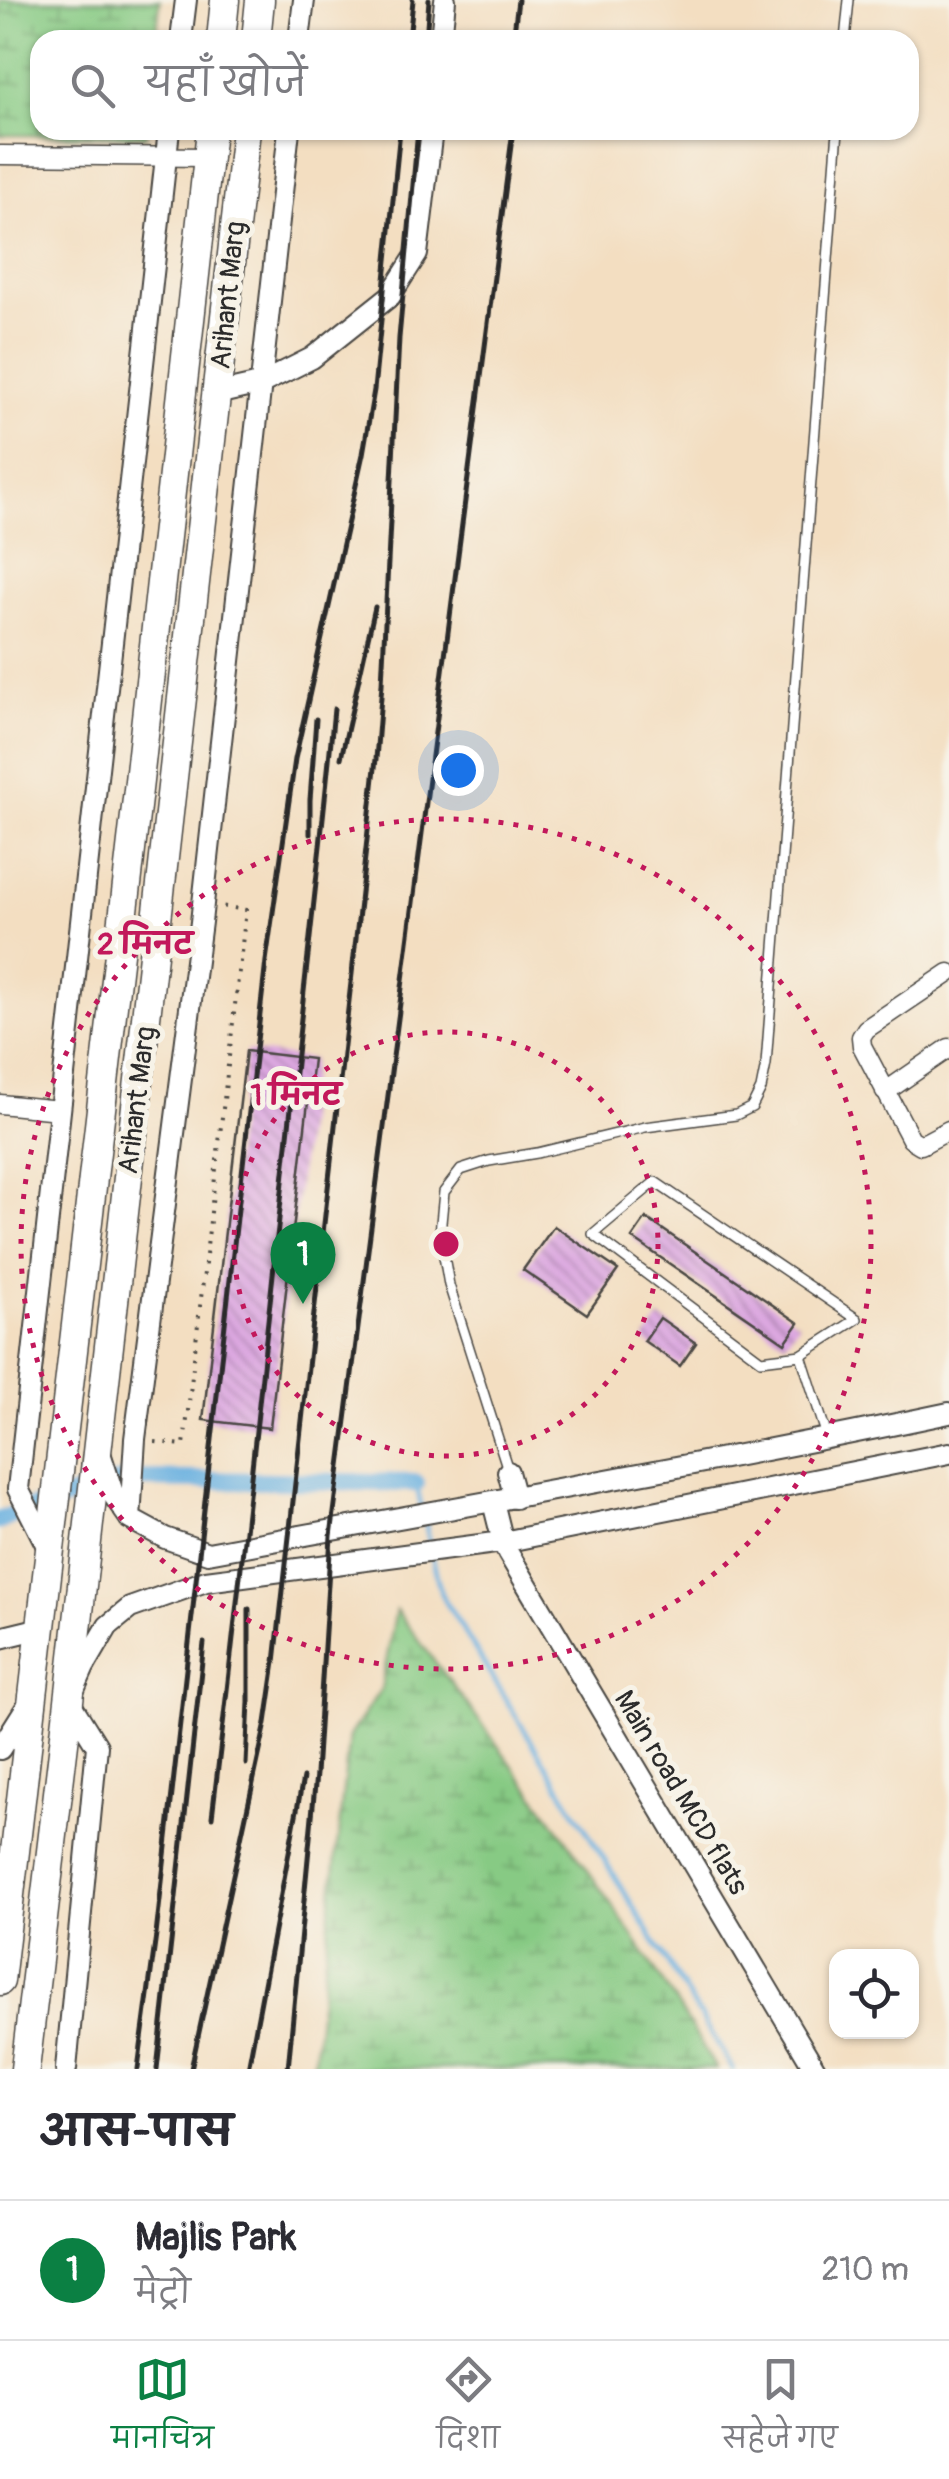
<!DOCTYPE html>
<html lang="hi">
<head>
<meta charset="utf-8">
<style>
  :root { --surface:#fff; --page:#f2f2f3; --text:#2b2b33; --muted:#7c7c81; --line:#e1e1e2; --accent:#0b8043 }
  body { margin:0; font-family:Pangolin,"Playpen Sans Deva",sans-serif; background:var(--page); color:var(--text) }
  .controls { position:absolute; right:30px; bottom:30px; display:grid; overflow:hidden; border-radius:20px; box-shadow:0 2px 8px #0004 }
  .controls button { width:90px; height:90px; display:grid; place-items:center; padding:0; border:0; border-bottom:2px solid var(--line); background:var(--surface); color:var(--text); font:50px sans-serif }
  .you { position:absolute; left:458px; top:770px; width:35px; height:35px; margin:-25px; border:8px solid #fff; border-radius:50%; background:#1a73e8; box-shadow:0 0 0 15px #1a73e833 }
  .badge { display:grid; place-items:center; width:65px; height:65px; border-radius:50%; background:var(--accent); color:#fff; font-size:32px; font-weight:700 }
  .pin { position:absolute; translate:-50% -82px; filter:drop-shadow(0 2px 5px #0008) }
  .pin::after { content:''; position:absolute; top:52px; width:35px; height:30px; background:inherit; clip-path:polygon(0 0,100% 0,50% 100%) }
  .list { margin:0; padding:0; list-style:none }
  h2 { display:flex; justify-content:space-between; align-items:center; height:130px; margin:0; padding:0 40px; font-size:42px }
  h2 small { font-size:32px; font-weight:400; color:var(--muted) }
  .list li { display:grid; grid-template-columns:65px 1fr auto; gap:30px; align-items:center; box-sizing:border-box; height:140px; padding:0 40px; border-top:2px solid var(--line) }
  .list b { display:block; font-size:38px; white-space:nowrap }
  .list p { margin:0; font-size:32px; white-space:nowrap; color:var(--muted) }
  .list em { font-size:32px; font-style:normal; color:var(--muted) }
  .icon { flex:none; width:55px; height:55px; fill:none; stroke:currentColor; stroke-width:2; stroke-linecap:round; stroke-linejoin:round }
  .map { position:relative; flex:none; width:949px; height:2069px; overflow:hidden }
  .search { position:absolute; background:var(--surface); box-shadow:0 2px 8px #0004; left:30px; right:30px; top:30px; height:110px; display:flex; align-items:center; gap:25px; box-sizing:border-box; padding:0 35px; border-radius:30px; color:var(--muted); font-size:38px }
  .sheet { height:270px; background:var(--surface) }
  nav { display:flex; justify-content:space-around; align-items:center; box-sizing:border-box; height:140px; border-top:2px solid var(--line); background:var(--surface); font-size:28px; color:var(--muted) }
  nav a { display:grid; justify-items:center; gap:5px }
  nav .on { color:var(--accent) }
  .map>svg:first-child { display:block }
</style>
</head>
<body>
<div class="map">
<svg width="949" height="2069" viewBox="0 0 949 2069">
  <defs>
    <pattern id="wetland-marsh" width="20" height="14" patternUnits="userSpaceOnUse" patternTransform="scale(2.5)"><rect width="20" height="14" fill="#87ca84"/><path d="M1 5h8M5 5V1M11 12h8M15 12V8" fill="none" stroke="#6fa46c"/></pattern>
    <pattern id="building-back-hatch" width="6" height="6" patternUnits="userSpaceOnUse" patternTransform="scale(2.5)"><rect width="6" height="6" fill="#dca7e0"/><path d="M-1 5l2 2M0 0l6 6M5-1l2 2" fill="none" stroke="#b388b6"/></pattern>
  </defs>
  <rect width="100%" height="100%" fill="#f7f3e8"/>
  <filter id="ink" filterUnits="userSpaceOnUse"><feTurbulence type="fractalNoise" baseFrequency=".01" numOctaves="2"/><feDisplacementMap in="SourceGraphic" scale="20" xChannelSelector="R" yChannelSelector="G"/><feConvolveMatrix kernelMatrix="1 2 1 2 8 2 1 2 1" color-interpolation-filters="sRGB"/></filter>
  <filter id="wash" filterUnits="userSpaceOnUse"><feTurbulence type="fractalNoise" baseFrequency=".0048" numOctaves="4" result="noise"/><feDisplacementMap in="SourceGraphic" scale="40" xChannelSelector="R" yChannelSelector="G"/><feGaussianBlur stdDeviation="2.25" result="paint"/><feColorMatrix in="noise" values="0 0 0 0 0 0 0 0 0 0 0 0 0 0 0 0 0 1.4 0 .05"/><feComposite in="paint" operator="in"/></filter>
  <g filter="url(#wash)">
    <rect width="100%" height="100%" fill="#f3dec1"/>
    <!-- wetland -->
    <path fill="url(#wetland-marsh)" stroke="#597a58" stroke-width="2.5" d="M0 0H160L156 40H40V130H147L146 136 0 135Z
      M396 1610C508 1758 623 1909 716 2069H313L349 1736 381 1689Z"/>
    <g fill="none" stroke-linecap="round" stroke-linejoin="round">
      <!-- stream -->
      <path stroke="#69b0e0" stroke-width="5" d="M416 1483 422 1511
        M425 1521 430 1545
        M432 1556 441 1594 733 2069"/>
      <!-- canal -->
      <path stroke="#69b0e0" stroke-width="18" d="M0 1521 21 1511 131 1479 416 1483"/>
    </g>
    <g id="blocks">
      <!-- building -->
      <path fill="url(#building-back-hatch)" d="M246 1051 313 1059 270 1428 203 1420Z
        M646 1218 799 1323 785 1343 632 1238Z
        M554 1226 618 1270 587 1314 523 1270Z
        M660 1318 696 1343 680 1366 644 1341Z"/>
    </g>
  </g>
  <g filter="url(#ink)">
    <use href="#blocks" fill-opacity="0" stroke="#494642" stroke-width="2.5"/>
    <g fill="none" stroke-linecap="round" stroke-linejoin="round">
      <!-- service casing -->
      <g stroke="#494642" stroke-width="12">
        <path id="service" d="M845 40 849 0
          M801 1355 857 1319 655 1182 593 1234 761 1360 801 1355 827 1436
          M508 1470 449 1285 440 1233 444 1192 461 1170 489 1161 537 1153 645 1127 736 1115 752 1107 761 1089 766 1064 838 130"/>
      </g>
      <!-- minor casing -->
      <g stroke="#494642" stroke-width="21">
        <path id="minor" d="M0 155 208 157
          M949 973 866 1029 861 1037 862 1046 911 1139 921 1145 949 1130
          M885 1092 949 1048
          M0 1104 59 1110"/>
      </g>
      <!-- tertiary casing -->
      <g stroke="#494642" stroke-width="24">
        <path id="tertiary" d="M181 40 186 0
          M299 40 304 0
          M441 40 445 0
          M289 130 201 922 135 1439 130 1519 165 1538 208 1553C455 1507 703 1465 949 1413
          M216 394 260 384 312 358 390 296 417 254 432 130
          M101 1456 114 1496 130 1519
          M508 1472 515 1498
          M493 1502 503 1542 508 1553 815 2069
          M50 1552 18 1489 169 130
          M0 1638 41 1628
          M0 1749 31 1700
          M66 2069 97 1746 69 1701 84 1667 108 1626 130 1608 206 1581 503 1542 949 1453"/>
      </g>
      <!-- primary casing -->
      <g stroke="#494642" stroke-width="31">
        <path id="primary" d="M221 40 225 0
          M256 40 260 0
          M0 1981 139 781 211 130
          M25 2069 69 1701 246 130"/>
      </g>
      <!-- path -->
      <path stroke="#494642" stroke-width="4" stroke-dasharray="2.5 8" stroke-linecap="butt" d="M155 1442 184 1445 246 910 220 906"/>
      <!-- service -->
      <use href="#service" stroke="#fff" stroke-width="9"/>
      <!-- minor -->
      <use href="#minor" stroke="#fff" stroke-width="18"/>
      <!-- tertiary -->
      <use href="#tertiary" stroke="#fff" stroke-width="20"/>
      <!-- primary -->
      <use href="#primary" stroke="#fff" stroke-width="28"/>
      <!-- rail -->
      <path stroke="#2b2b2b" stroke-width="5" d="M409 40 413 0
        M426 40 429 0
        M513 40 518 0
        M341 758 375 607
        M310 834V800L316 719
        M246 1764 249 1702V1609
        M212 1817C239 1596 262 1375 286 1154 302 1005 320 857 334 709
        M138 2069 156 1935 266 961 295 759 363 454 374 390 400 130
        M157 2069 204 1643
        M191 2069 266 1723 275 1662 376 759 382 684 399 338 418 130
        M248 2069 303 1778
        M288 2069 316 1774 331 1536 513 130"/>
    </g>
  </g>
  <!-- distance rings -->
  <g fill="none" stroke="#c2185b" stroke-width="5" stroke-dasharray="5 10">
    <circle cx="446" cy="1244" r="212"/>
    <circle cx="446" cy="1244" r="425"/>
  </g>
  <g text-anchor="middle" stroke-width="10" stroke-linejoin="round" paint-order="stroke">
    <!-- street labels -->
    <g font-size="28" fill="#2b2b2b" stroke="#f7f3e8">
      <text transform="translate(227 295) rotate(-84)" y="10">Arihant Marg</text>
      <text transform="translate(136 1100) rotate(-83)" y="10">Arihant Marg</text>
      <text transform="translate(682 1792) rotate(59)" y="10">Main road MCD flats</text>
    </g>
  </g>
  <circle cx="446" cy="1244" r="15" fill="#c2185b" stroke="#f7f3e8" stroke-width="5"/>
  <g font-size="30" text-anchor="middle" font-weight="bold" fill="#c2185b" stroke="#f7f3e8" stroke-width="10" stroke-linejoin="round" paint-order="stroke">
    <text x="145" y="954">2 मिनट</text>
    <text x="296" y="1105">1 मिनट</text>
  </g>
</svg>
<div class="controls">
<button><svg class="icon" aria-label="locate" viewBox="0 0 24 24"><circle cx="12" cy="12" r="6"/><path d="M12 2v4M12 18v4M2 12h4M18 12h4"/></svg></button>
</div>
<div class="you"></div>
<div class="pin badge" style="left:303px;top:1304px">1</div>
<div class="search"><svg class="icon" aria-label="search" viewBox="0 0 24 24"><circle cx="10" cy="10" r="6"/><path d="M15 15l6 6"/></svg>यहाँ खोजें</div>
</div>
<section class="sheet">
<h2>आस-पास<small></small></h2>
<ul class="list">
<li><span class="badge">1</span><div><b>Majlis Park</b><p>मेट्रो</p></div><em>210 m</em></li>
</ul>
</section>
<nav>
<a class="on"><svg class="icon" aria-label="map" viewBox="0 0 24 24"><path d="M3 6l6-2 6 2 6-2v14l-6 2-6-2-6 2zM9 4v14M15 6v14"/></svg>मानचित्र</a>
<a><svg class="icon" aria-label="directions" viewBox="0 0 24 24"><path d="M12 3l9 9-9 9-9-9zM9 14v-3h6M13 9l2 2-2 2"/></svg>दिशा</a>
<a><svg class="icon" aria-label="saved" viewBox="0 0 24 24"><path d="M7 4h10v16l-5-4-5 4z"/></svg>सहेजे गए</a>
</nav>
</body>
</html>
